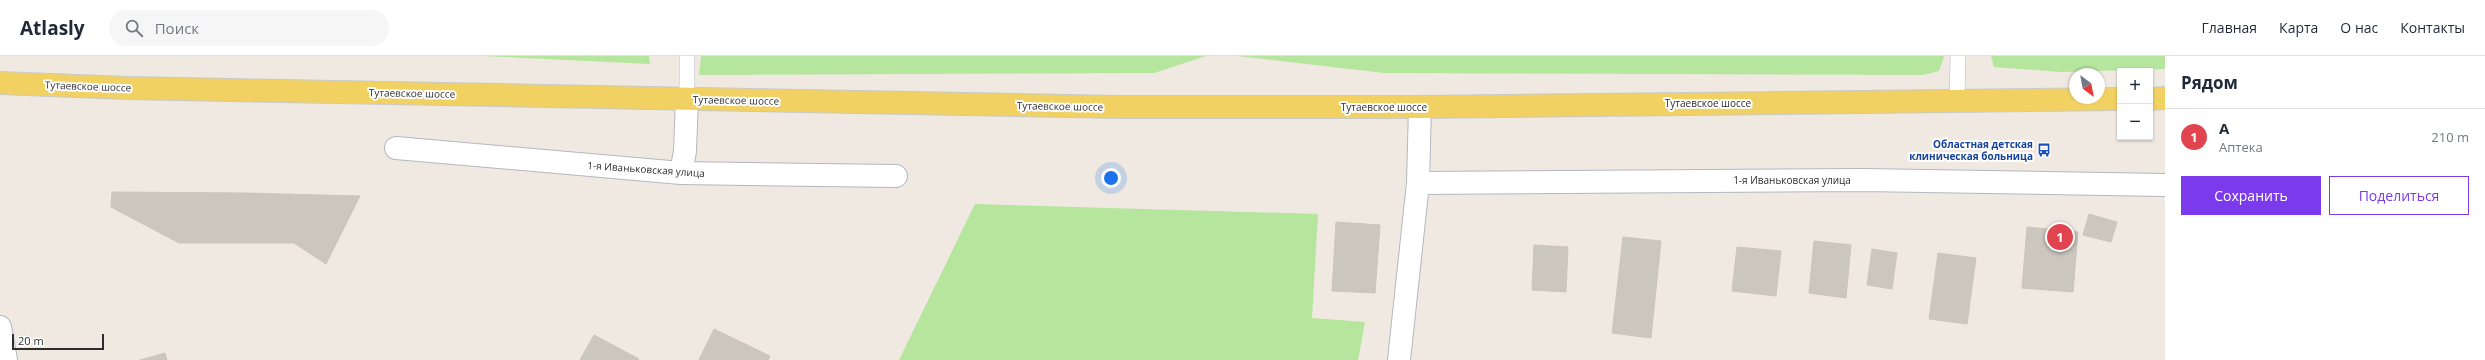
<!DOCTYPE html>
<html lang="ru">
<head>
<meta charset="utf-8">
<style>
  :root { --surface:#fff; --page:#f6f6f7; --text:#1f2937; --muted:#747a83; --line:#e0e1e3; --accent:#7c3aed }
  body { margin:0; font-family:"Open Sans",sans-serif; background:var(--page); color:var(--text) }
  .controls { position:absolute; right:12px; top:12px; display:grid; overflow:hidden; border-radius:0px; box-shadow:0 1px 3px #0004 }
  .controls button { width:36px; height:36px; display:grid; place-items:center; padding:0; border:0; border-bottom:1px solid var(--line); background:var(--surface); color:var(--text); font:20px sans-serif }
  .compass { position:absolute; left:2069px; top:12px; width:36px; height:36px; border-radius:50%; background:var(--surface); box-shadow:0 1px 3px #0004; rotate:148deg }
  .scale { position:absolute; left:12px; bottom:10px; width:92px; box-sizing:border-box; padding-left:4px; border:2px solid #2e2e2e; border-top:0; font-size:11px; line-height:14px; white-space:nowrap; color:#2e2e2e; -webkit-text-stroke:3px #fff; paint-order:stroke }
  .you { position:absolute; left:1111px; top:122px; width:14px; height:14px; margin:-10px; border:3px solid #fff; border-radius:50%; background:#1a73e8; box-shadow:0 0 0 6px #1a73e833 }
  .badge { display:grid; place-items:center; width:26px; height:26px; border-radius:50%; background:var(--accent); color:#fff; font-size:13px; font-weight:700 }
  .pin { position:absolute; translate:-50% -50%; border:2px solid #fff; box-shadow:0 1px 4px #0006 }
  .list { margin:0; padding:0; list-style:none }
  h2 { display:flex; justify-content:space-between; align-items:center; height:52px; margin:0; padding:0 16px; font-size:17px }
  h2 small { font-size:13px; font-weight:400; color:var(--muted) }
  .list li { display:grid; grid-template-columns:26px 1fr auto; gap:12px; align-items:center; box-sizing:border-box; height:56px; padding:0 16px; border-top:1px solid var(--line) }
  .list b { display:block; font-size:15px; white-space:nowrap }
  .list p { margin:0; font-size:13px; white-space:nowrap; color:var(--muted) }
  .list em { font-size:13px; font-style:normal; color:var(--muted) }
  .actions { display:flex; gap:8px; padding:12px 16px }
  .actions a { flex:1; padding:9px 0; border:1px solid var(--accent); border-radius:0px; text-align:center; font-size:14px; color:var(--accent) }
  .actions .main { background:var(--accent); color:#fff }
  .icon { flex:none; width:22px; height:22px; fill:none; stroke:currentColor; stroke-width:2; stroke-linecap:round; stroke-linejoin:round }
  .map { position:relative; flex:none; width:2165px; height:304px; overflow:hidden }
  header { display:flex; align-items:center; gap:24px; box-sizing:border-box; height:56px; padding:0 20px; background:var(--surface); border-bottom:1px solid var(--line) }
  header strong { font-size:19px }
  nav { display:flex; gap:22px; margin-inline-start:auto; font-size:14px }
  .search { width:280px; height:36px; background:var(--page); display:flex; align-items:center; gap:10px; box-sizing:border-box; padding:0 14px; border-radius:22px; color:var(--muted); font-size:15px }
  main { display:flex }
  aside { flex:1; background:var(--surface) }
  .map>svg:first-child { display:block }
</style>
</head>
<body>
<header>
<strong>Atlasly</strong>
<div class="search"><svg class="icon" aria-label="search" viewBox="0 0 24 24"><circle cx="10" cy="10" r="6"/><path d="M15 15l6 6"/></svg>Поиск</div>
<nav><a>Главная</a><a>Карта</a><a>О нас</a><a>Контакты</a></nav>
</header>
<main>
<div class="map">
<svg width="2165" height="304" viewBox="0 0 2165 304">
  <rect width="100%" height="100%" fill="#efe9e1"/>
  <!-- green -->
  <path fill="#b6e59e" d="M483 0H649L650 8Z
    M701 0H1206L1154 17 699 19Z
    M1237 0H1944V1L1939 15 1923 19 1384 17Z
    M1991 0H2165V13L2061 16 1994 11Z
    M975 148 1318 158 1312 262 1365 266 1358 304H899Z"/>
  <!-- building -->
  <path fill="#cbc7bf" stroke="#cbc5ba" d="M112 136 244 137 360 140 326 208 294 187H179L111 151Z
    M2089 158 2117 166 2111 186 2083 179Z
    M1336 166 1380 169 1375 237 1332 235Z
    M2027 171 2078 176 2073 236 2022 232Z
    M1623 181 1661 185 1651 282 1612 277Z
    M1814 185 1851 189 1846 242 1809 237Z
    M1534 189 1568 191 1566 236 1532 234Z
    M1737 191 1781 195 1776 240 1732 235Z
    M1872 193 1897 197 1892 233 1867 229Z
    M1938 197 1976 202 1967 268 1929 263Z
    M714 273 770 300 768 304H699Z
    M594 279 639 303 638 304H580Z
    M165 297 167 304H140Z"/>
  <g fill="none" stroke-linecap="round" stroke-linejoin="round">
    <!-- service casing -->
    <g stroke="#b4b7c1" stroke-width="16">
      <path id="service" d="M687 43V0
        M1957 45 1958 0"/>
    </g>
    <!-- minor casing -->
    <g stroke="#b4b7c1" stroke-width="24">
      <path id="minor" d="M396 92 681 117 896 120
        M681 117 685 95 687 43
        M1418 127 1863 124 2165 129
        M0 271 6 304
        M1399 304 1418 127 1420 51"/>
    </g>
    <!-- primary casing -->
    <g stroke="#c9c9c9" stroke-width="24">
      <path id="primary" d="M0 27 127 32 1117 51H1420L2120 43
        M2150 43 2165 42"/>
    </g>
    <!-- service -->
    <use href="#service" stroke="#fff" stroke-width="15"/>
    <!-- minor -->
    <use href="#minor" stroke="#fff" stroke-width="22"/>
    <!-- primary -->
    <use href="#primary" stroke="#f2d163" stroke-width="22"/>
  </g>
  <!-- icons -->
  <defs>
    <g id="bus-bare" transform="scale(1.08)"><path d="M-5-6H5V4H4V6H2V4H-2V6H-4V4H-5ZM-3.5-4V0h7V-4ZM-3.5 1.2v1.5H-2V1.2ZM2 1.2v1.5H3.5V1.2Z" fill="#1a4fb4" stroke="#fff" stroke-width="2.5" paint-order="stroke"/></g>
  </defs>
  <g fill-rule="evenodd">
    <use href="#bus-bare" x="2044" y="94"/>
  </g>
  <g text-anchor="middle" stroke-width="4" stroke-linejoin="round" paint-order="stroke">
    <!-- street labels -->
    <g font-size="10" fill="#2e2e2e" stroke="#fff">
      <text transform="translate(88 30) rotate(2)" y="4">Тутаевское шоссе</text>
      <text transform="translate(412 37) rotate(1)" y="4">Тутаевское шоссе</text>
      <text transform="translate(736 44) rotate(1)" y="4">Тутаевское шоссе</text>
      <text x="1708" y="51">Тутаевское шоссе</text>
      <text transform="translate(1060 50) rotate(1)" y="4">Тутаевское шоссе</text>
      <text x="1384" y="55">Тутаевское шоссе</text>
      <text transform="translate(646 113) rotate(4)" y="4">1-я Иваньковская улица</text>
      <text x="1792" y="128">1-я Иваньковская улица</text>
    </g>
    <!-- transit labels -->
    <g font-size="10" font-weight="bold" fill="#164399" stroke="#fff" text-anchor="end">
      <text x="2033" y="92">Областная детская<tspan x="2033" dy="12">клиническая больница</tspan></text>
    </g>
  </g>
</svg>
<div class="controls">
<button>+</button>
<button>−</button>
</div>
<svg class="compass" viewBox="-18 -18 36 36"><path d="M0-13l5 13h-10z" fill="#e53935"/><path d="M0 13l5-13h-10z" fill="#747a83"/></svg>
<div class="scale">20 m</div>
<div class="you"></div>
<div class="pin badge" style="left:2060px;top:181px;background:#e0444e">1</div>
</div>
<aside>
<h2>Рядом<small></small></h2>
<ul class="list">
<li><span class="badge" style="background:#e0444e">1</span><div><b>А</b><p>Аптека</p></div><em>210 m</em></li>
</ul>
<div class="actions"><a class="main">Сохранить</a><a>Поделиться</a></div>
</aside>
</main>
</body>
</html>
